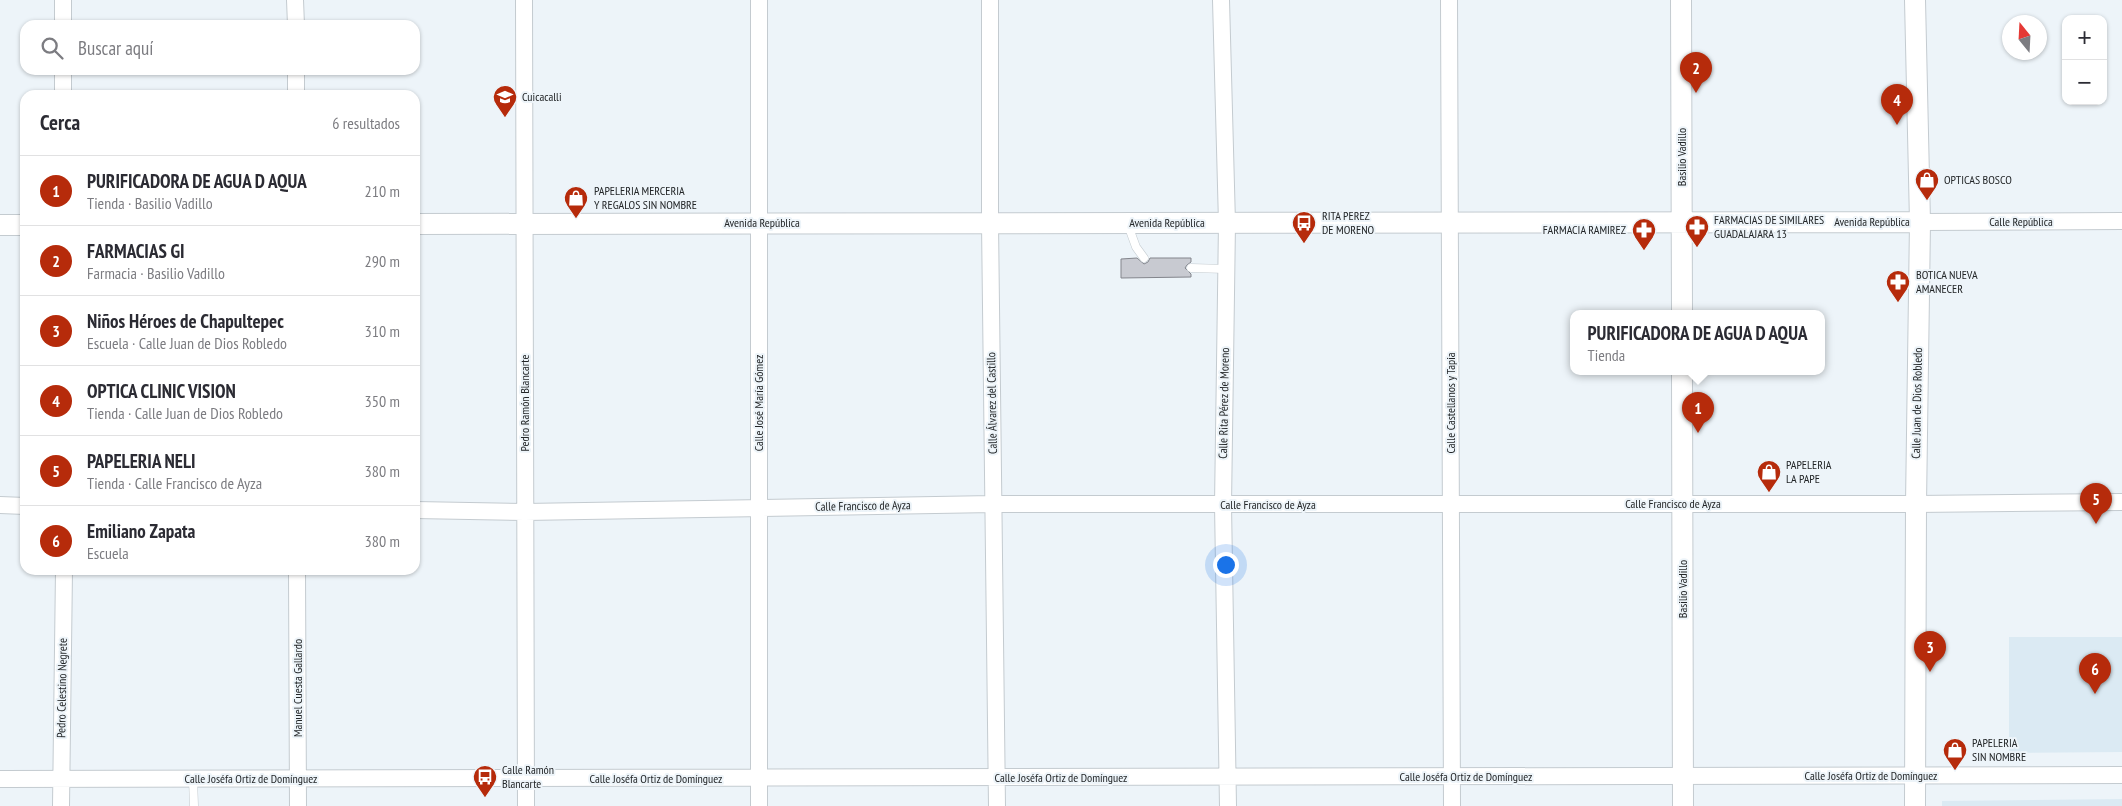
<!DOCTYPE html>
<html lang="es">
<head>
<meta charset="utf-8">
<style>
  :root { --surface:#fff; --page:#f7f7f7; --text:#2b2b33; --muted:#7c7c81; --line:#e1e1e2; --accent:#b62b0b }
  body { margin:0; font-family:"PT Sans Narrow",sans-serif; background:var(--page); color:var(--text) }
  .controls { position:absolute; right:15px; top:15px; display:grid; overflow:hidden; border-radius:10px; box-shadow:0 1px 4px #0004 }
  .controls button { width:45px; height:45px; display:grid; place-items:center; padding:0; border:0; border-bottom:1px solid var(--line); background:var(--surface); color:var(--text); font:25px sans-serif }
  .compass { position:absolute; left:2002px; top:15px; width:45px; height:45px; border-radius:50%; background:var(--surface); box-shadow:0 1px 4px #0004; rotate:342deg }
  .you { position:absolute; left:1225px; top:564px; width:18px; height:18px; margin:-12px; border:4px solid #fff; border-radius:50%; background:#1a73e8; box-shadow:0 0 0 8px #1a73e833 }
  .badge { display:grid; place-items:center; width:32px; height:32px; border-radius:50%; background:var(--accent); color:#fff; font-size:16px; font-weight:700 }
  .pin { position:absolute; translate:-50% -41px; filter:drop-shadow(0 1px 2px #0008) }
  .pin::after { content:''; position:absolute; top:26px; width:18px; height:15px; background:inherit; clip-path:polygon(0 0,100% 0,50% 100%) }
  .popup { position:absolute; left:1570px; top:310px; width:255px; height:65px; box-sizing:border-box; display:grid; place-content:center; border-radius:10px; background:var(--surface); filter:drop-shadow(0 1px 4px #0005); font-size:16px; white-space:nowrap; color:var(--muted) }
  .popup b { font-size:19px; color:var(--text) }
  .popup::after { content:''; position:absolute; left:50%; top:100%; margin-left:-10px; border:10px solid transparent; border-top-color:var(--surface) }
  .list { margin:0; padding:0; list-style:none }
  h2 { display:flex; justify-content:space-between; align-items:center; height:65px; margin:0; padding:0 20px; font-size:21px }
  h2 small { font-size:16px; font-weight:400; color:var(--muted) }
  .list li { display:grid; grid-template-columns:32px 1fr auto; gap:15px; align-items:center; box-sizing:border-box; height:70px; padding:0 20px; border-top:1px solid var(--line) }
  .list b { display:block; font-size:19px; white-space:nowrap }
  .list p { margin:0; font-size:16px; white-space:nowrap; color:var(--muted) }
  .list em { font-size:16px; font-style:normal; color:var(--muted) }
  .icon { flex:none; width:28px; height:28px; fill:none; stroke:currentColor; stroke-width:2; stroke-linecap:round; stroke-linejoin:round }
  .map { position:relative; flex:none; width:2122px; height:806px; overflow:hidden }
  .search { position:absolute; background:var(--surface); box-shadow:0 1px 4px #0004; left:20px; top:20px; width:400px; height:55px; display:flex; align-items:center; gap:12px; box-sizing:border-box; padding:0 18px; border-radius:15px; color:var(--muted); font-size:19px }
  .panel { position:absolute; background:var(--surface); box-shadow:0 1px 4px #0004; left:20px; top:90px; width:400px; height:485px; border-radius:15px }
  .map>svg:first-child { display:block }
</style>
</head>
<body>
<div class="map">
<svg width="2122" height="806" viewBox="0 0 2122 806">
  <rect width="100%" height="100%" fill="#edf4f9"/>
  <!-- built -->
  <path fill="#dbeaf3" d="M2009 637H2122V752L2009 753Z
    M2122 799V806H1942V801Z"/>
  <!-- building -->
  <path fill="#c8cad1" stroke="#83858c" d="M1137 258 1144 264 1148 262 1150 258H1191V262L1187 265 1185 268 1191 274V277L1121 278V259Z"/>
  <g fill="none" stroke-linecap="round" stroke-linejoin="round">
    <!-- service casing -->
    <g stroke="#c4cbd0" stroke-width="9">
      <path id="service" d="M1128 225 1136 247 1144 258
        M1191 268 1226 269
        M193 779 194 806"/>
    </g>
    <!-- minor casing -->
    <g stroke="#c4cbd0" stroke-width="18">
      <path id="minor" d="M63 0V25
        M295 0 296 25
        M524 0 526 806
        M759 0V806
        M990 0V223L997 806
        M1221 0 1227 223 1223 505 1228 806
        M1449 0 1452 806
        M63 70V95
        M296 70V95
        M1920 222 2122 221
        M0 505 25 506
        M415 510 525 512 993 504H1916L2122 502
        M297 570 298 806
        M0 779 2122 775
        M61 806 64 570"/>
    </g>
    <!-- tertiary casing -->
    <g stroke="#c4cbd0" stroke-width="22">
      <path id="tertiary" d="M1681 0 1682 314
        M415 224 1920 222
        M0 225H25
        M1682 372 1683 806
        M1915 806 1916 504 1920 222 1915 0"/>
    </g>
    <!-- service -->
    <use href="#service" stroke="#fff" stroke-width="8"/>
    <!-- minor -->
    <use href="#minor" stroke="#fff" stroke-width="16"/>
    <!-- tertiary -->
    <use href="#tertiary" stroke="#fff" stroke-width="20"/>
  </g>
  <!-- icons -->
  <defs>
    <g id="school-pin" transform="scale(1.25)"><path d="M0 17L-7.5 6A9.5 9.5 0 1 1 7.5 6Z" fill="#b62b0b" stroke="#edf4f9"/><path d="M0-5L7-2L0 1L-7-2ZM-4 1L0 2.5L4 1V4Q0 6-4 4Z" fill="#fff"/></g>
    <g id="shop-pin" transform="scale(1.25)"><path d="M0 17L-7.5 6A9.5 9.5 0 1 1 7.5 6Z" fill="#b62b0b" stroke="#edf4f9"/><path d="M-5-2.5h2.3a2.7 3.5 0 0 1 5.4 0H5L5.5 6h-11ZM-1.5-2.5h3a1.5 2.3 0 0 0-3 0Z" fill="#fff"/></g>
    <g id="bus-pin" transform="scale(1.25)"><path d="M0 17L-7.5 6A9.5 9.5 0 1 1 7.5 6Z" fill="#b62b0b" stroke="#edf4f9"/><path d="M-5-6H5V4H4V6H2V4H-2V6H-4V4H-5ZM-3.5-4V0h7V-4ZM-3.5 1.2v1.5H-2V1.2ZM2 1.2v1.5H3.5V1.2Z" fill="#fff"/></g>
    <g id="pharmacy-pin" transform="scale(1.25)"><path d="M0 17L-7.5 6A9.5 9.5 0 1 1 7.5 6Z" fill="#b62b0b" stroke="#edf4f9"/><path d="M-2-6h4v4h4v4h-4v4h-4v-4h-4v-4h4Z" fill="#fff"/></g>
  </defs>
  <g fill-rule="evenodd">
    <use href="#school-pin" x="505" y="97"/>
    <use href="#shop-pin" x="1927" y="180"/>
    <use href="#shop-pin" x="576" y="198"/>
    <use href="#bus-pin" x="1304" y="223"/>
    <use href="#pharmacy-pin" x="1697" y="227"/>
    <use href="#pharmacy-pin" x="1644" y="230"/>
    <use href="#pharmacy-pin" x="1898" y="282"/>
    <use href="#shop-pin" x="1769" y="472"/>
    <use href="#shop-pin" x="1955" y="750"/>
    <use href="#bus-pin" x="485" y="777"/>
  </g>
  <g text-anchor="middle" stroke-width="4" stroke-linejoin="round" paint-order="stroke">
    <!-- poi labels -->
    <g font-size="12" fill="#232628" stroke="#edf4f9" text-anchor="start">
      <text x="522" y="101">Cuicacalli</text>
      <text x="1944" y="184">OPTICAS BOSCO</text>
      <text x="594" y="195">PAPELERIA MERCERIA<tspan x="594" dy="14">Y REGALOS SIN NOMBRE</tspan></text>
      <text x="1322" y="220">RITA PEREZ<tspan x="1322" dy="14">DE MORENO</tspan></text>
      <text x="1714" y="224">FARMACIAS DE SIMILARES<tspan x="1714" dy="14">GUADALAJARA 13</tspan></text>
      <text x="1626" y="234" text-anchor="end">FARMACIA RAMIREZ</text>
      <text x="1916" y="279">BOTICA NUEVA<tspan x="1916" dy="14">AMANECER</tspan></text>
      <text x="1786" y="469">PAPELERIA<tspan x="1786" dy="14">LA PAPE</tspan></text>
      <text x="1972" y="747">PAPELERIA<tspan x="1972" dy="14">SIN NOMBRE</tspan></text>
      <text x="502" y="774">Calle Ramón<tspan x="502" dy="14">Blancarte</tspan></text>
    </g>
    <!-- street labels -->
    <g font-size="12" fill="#232628" stroke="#edf4f9">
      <text transform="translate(1682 157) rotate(-90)" y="4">Basilio Vadillo</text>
      <text x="1872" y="226">Avenida República</text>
      <text x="2021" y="226">Calle República</text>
      <text x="762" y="227">Avenida República</text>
      <text x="1167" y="227">Avenida República</text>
      <text transform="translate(525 403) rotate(-90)" y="4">Pedro Ramón Blancarte</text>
      <text transform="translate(759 403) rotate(-90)" y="4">Calle José María Gómez</text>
      <text transform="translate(992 403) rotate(-91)" y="4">Calle Álvarez del Castillo</text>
      <text transform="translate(1224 403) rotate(-89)" y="4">Calle Rita Pérez de Moreno</text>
      <text transform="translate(1451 403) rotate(-90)" y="4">Calle Castellanos y Tapia</text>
      <text transform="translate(1917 403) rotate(-89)" y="4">Calle Juan de Dios Robledo</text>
      <text x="1673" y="508">Calle Francisco de Ayza</text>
      <text x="1268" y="509">Calle Francisco de Ayza</text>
      <text transform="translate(863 506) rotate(-1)" y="4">Calle Francisco de Ayza</text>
      <text transform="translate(1683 589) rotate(-90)" y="4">Basilio Vadillo</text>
      <text transform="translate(62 688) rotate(-89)" y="4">Pedro Celestino Negrete</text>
      <text transform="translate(298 688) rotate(-90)" y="4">Manuel Cuesta Gallardo</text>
      <text x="1871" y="780">Calle Joséfa Ortiz de Domínguez</text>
      <text x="1466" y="781">Calle Joséfa Ortiz de Domínguez</text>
      <text x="1061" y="782">Calle Joséfa Ortiz de Domínguez</text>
      <text x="251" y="783">Calle Joséfa Ortiz de Domínguez</text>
      <text x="656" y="783">Calle Joséfa Ortiz de Domínguez</text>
    </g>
  </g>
</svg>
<div class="controls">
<button>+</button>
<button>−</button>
</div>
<svg class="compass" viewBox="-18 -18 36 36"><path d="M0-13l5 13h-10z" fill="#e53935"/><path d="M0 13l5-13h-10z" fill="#7c7c81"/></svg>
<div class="you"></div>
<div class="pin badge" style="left:1698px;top:433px">1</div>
<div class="popup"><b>PURIFICADORA DE AGUA D AQUA</b>Tienda</div>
<div class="pin badge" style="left:1696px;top:93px">2</div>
<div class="pin badge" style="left:1930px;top:672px">3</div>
<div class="pin badge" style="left:1897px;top:125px">4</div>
<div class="pin badge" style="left:2096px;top:524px">5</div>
<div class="pin badge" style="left:2095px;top:694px">6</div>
<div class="search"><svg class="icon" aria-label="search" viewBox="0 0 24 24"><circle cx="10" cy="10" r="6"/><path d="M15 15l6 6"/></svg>Buscar aquí</div>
<section class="panel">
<h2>Cerca<small>6 resultados</small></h2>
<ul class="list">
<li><span class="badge">1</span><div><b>PURIFICADORA DE AGUA D AQUA</b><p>Tienda · Basilio Vadillo</p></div><em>210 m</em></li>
<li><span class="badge">2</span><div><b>FARMACIAS GI</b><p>Farmacia · Basilio Vadillo</p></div><em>290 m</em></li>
<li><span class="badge">3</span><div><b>Niños Héroes de Chapultepec</b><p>Escuela · Calle Juan de Dios Robledo</p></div><em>310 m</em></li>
<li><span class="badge">4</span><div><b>OPTICA CLINIC VISION</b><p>Tienda · Calle Juan de Dios Robledo</p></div><em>350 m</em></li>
<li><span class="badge">5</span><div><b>PAPELERIA NELI</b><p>Tienda · Calle Francisco de Ayza</p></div><em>380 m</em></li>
<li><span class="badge">6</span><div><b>Emiliano Zapata</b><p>Escuela</p></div><em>380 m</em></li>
</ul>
</section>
</div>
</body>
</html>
